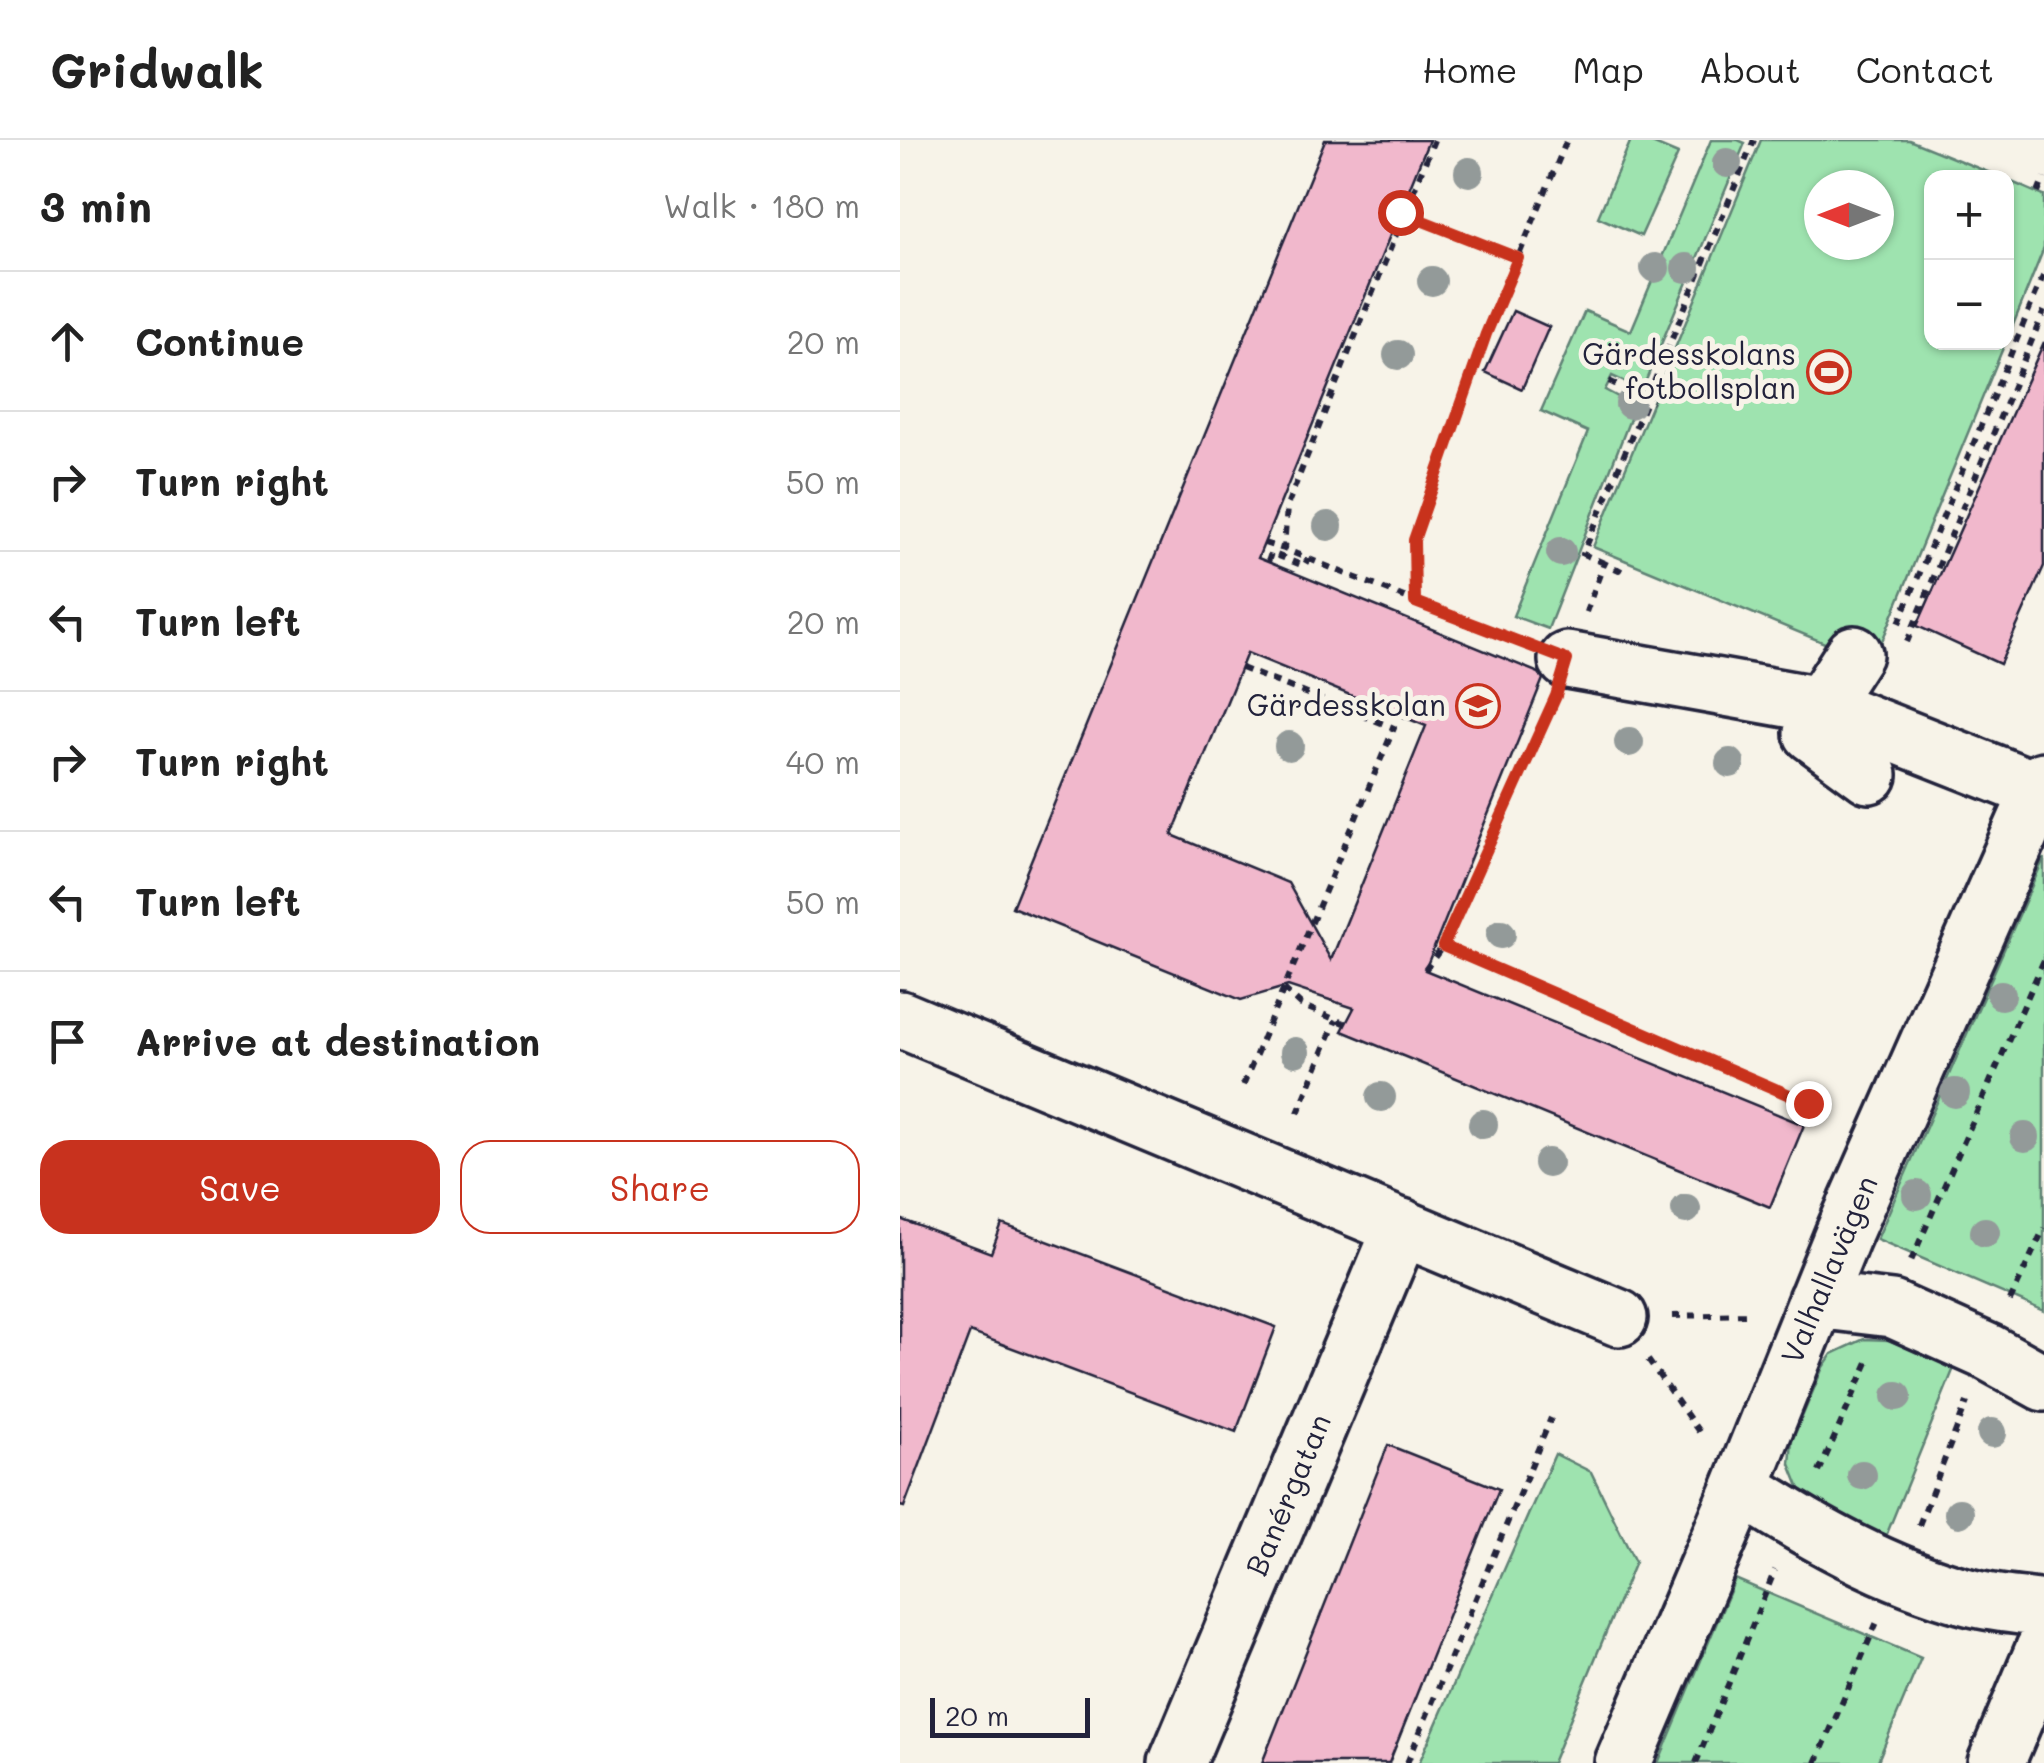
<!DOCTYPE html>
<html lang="en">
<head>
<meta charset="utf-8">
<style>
  :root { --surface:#fff; --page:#f2f2f2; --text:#222; --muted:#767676; --line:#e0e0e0; --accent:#c8321e }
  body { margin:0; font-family:Mali,sans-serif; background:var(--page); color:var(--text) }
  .controls { position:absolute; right:30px; top:30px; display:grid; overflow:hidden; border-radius:20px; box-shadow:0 2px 8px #0004 }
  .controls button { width:90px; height:90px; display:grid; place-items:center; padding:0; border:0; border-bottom:2px solid var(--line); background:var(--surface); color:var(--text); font:50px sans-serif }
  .compass { position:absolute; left:904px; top:30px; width:90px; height:90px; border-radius:50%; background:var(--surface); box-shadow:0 2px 8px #0004; rotate:270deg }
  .scale { position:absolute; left:30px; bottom:25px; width:160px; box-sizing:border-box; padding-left:10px; border:5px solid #22223b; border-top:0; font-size:28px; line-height:35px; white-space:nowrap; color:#22223b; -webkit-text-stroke:8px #f7f3e8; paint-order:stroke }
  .stop { position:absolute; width:30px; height:30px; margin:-22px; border:8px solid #c8321e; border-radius:50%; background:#fff }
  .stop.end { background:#c8321e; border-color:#fff; box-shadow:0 2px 10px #0008 }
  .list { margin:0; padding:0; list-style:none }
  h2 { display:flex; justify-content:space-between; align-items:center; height:130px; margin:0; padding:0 40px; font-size:42px }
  h2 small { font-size:32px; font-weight:400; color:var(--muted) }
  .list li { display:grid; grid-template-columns:65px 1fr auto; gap:30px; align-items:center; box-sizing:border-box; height:140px; padding:0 40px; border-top:2px solid var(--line) }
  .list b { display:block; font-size:38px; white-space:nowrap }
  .list em { font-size:32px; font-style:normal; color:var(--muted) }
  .actions { display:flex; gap:20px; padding:30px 40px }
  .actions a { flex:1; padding:22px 0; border:2px solid var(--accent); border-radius:30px; text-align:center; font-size:35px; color:var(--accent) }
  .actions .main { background:var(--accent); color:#fff }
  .icon { flex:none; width:55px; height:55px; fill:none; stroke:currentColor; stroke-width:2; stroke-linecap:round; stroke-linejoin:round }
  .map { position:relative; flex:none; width:1144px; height:1623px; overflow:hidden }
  header { display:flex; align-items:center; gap:60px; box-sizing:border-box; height:140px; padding:0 50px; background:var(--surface); border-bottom:2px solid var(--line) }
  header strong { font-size:48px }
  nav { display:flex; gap:55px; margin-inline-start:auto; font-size:35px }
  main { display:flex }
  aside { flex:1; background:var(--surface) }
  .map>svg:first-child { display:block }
</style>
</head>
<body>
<header>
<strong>Gridwalk</strong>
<nav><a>Home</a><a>Map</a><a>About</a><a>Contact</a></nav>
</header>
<main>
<aside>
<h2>3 min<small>Walk · 180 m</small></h2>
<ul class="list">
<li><svg class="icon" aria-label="ahead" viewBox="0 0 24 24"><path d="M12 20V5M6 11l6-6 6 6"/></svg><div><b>Continue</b></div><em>20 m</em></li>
<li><svg class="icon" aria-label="right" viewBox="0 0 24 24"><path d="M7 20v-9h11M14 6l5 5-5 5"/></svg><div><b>Turn right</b></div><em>50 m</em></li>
<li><svg class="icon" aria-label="left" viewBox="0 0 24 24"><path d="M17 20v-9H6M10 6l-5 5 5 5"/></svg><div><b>Turn left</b></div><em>20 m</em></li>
<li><svg class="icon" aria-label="right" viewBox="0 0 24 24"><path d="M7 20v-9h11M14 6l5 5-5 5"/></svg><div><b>Turn right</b></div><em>40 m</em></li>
<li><svg class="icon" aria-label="left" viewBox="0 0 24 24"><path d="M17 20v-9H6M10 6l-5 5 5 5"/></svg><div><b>Turn left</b></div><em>50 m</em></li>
<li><svg class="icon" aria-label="arrive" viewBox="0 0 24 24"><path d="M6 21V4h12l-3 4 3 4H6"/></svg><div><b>Arrive at destination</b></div></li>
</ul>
<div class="actions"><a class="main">Save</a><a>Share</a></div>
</aside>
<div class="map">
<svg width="1144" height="1623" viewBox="0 0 1144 1623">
  <rect width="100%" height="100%" fill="#f7f3e8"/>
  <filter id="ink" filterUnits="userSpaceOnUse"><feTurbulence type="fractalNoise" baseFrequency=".01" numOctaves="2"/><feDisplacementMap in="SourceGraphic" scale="20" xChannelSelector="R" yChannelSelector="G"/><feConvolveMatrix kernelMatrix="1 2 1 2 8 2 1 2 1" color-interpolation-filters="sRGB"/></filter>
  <g filter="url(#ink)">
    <!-- green -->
    <path fill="#9ee3af" stroke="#608275" stroke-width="2.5" fill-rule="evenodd" d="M731 0H745L778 14 741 96 698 77Z
      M811 0H838L845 3 742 250 712 236 705 250 735 266 648 489 613 476 688 292 641 271 685 171 731 191Z
      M861 0H1009L1100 37 1032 38V202L1105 203 973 523 693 407ZM919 45H979V105H919Z
      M1107 40 1144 56V108L1107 200Z
      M1144 718V1171L977 1099Z
      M964 1199 989 1200 1054 1228 986 1396 914 1366 900 1349 890 1324 892 1301 923 1227 932 1214Z
      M655 1314 691 1332 735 1422 652 1623H519Z
      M835 1439 1021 1518 977 1623H758Z"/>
    <!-- building -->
    <path fill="#f1b8cc" stroke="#22223b" stroke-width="2.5" fill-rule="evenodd" d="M425 0H529L358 418 639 533 643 539 525 830 904 985 870 1067 442 891 454 868 388 846 341 860 112 767ZM347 513 526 586 431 820 388 743 272 695Z
      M613 171 649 187 622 249 585 232Z
      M1144 202V426L1100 524 1017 486Z
      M0 1079 91 1113 102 1084 376 1187 336 1292 70 1192 4 1367 0 1366Z
      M488 1305 599 1349 489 1623H362Z"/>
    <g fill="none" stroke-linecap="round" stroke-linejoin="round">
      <!-- minor casing -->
      <g stroke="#22223b" stroke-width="62">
        <path id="minor" d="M954 514 921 565 912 593 969 635
          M667 520 921 565 1139 651
          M0 879 719 1178
          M277 1623 502 1087"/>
      </g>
      <!-- major casing -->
      <g stroke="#22223b" stroke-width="62">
        <path id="major" d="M916 1160 992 1169 1088 1212 1144 1243
          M841 1347C912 1393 986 1435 1068 1457 1093 1464 1119 1465 1144 1469
          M723 1623 841 1347 942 1097 1144 640
          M1096 1623 1144 1509"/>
      </g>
      <!-- path -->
      <path stroke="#22223b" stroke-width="6" stroke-dasharray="8 8" stroke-linecap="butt" d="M534 0 387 366 384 409 619 503
        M1138 53 1144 38
        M500 72 617 119
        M709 241 753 262
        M364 403 384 409
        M368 422 371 413 404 426 408 419
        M704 423 683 414 854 0
        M515 462 514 400 586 194 667 0
        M686 472 704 423 719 430 724 420
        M999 483 1144 134
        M1007 502 1144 171
        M341 528 494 588 341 950
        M650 568 543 806 909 963
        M525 830 543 806
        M384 849 401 865 446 884
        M398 973 436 880
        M1011 1121 1144 820
        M1110 1161 1144 1088
        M773 1176 851 1174
        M748 1220 802 1296
        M919 1332 969 1220
        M1019 1385 1067 1262
        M507 1623 651 1278
        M796 1623 875 1430
        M916 1623 977 1482"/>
      <!-- minor -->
      <use href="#minor" stroke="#f7f3e8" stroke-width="55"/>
      <!-- major -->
      <use href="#major" stroke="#f7f3e8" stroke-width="55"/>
    </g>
    <!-- trees -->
    <g fill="#939a99">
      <circle cx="827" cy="23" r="15"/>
      <circle cx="569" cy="32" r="15"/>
      <circle cx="755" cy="128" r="15"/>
      <circle cx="786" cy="128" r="15"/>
      <circle cx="532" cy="141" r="15"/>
      <circle cx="498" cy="215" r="15"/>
      <circle cx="730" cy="264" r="15"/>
      <circle cx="428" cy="386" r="15"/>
      <circle cx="661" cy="412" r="15"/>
      <circle cx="729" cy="602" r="15"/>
      <circle cx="389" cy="606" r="15"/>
      <circle cx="830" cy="623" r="15"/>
      <circle cx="601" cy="794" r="15"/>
      <circle cx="1101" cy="855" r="15"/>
      <circle cx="395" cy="912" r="15"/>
      <circle cx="1055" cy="953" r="15"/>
      <circle cx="481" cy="957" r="15"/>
      <circle cx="583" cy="984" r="15"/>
      <circle cx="1125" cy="997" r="15"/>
      <circle cx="648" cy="1023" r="15"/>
      <circle cx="1017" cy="1055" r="15"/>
      <circle cx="786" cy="1069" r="15"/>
      <circle cx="1085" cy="1092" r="15"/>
      <circle cx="997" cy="1256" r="15"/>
      <circle cx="1092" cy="1293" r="15"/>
      <circle cx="962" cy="1335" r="15"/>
      <circle cx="1059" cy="1373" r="15"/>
    </g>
  </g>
  <g fill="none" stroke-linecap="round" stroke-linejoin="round" filter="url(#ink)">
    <!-- route -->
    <path stroke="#c8321e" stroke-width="12" d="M500 72 618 118 586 194 514 400 515 462 667 520 656 556 543 806 908 963"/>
  </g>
  <!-- icons -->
  <defs>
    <g id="stadium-ring" transform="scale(2.25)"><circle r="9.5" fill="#f7f3e8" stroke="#c8321e" stroke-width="1.5"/><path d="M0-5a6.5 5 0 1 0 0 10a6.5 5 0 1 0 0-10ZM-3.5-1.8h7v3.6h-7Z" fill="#c8321e"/></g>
    <g id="school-ring" transform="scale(2.25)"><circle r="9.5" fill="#f7f3e8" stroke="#c8321e" stroke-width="1.5"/><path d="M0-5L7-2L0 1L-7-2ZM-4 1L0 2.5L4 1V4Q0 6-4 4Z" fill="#c8321e"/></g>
  </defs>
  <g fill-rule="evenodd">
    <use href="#stadium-ring" x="929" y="232"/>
    <use href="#school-ring" x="578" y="566"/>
  </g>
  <g text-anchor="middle" stroke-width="10" stroke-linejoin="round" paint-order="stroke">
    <!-- poi labels -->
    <g font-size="30" fill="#22223b" stroke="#f7f3e8" text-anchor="end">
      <text x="896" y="225">Gärdesskolans<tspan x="896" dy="34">fotbollsplan</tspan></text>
      <text x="546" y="576">Gärdesskolan</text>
    </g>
    <!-- street labels -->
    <g font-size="30" fill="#22223b" stroke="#f7f3e8">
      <text transform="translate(930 1130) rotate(-67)" y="10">Valhallavägen</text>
      <text transform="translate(389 1355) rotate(-67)" y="10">Banérgatan</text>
    </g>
  </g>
</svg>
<div class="controls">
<button>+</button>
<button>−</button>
</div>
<svg class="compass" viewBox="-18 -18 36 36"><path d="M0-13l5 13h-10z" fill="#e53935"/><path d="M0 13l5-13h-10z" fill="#767676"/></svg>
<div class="scale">20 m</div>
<div class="stop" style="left:500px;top:72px"></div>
<div class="stop end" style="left:908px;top:963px"></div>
</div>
</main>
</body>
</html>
